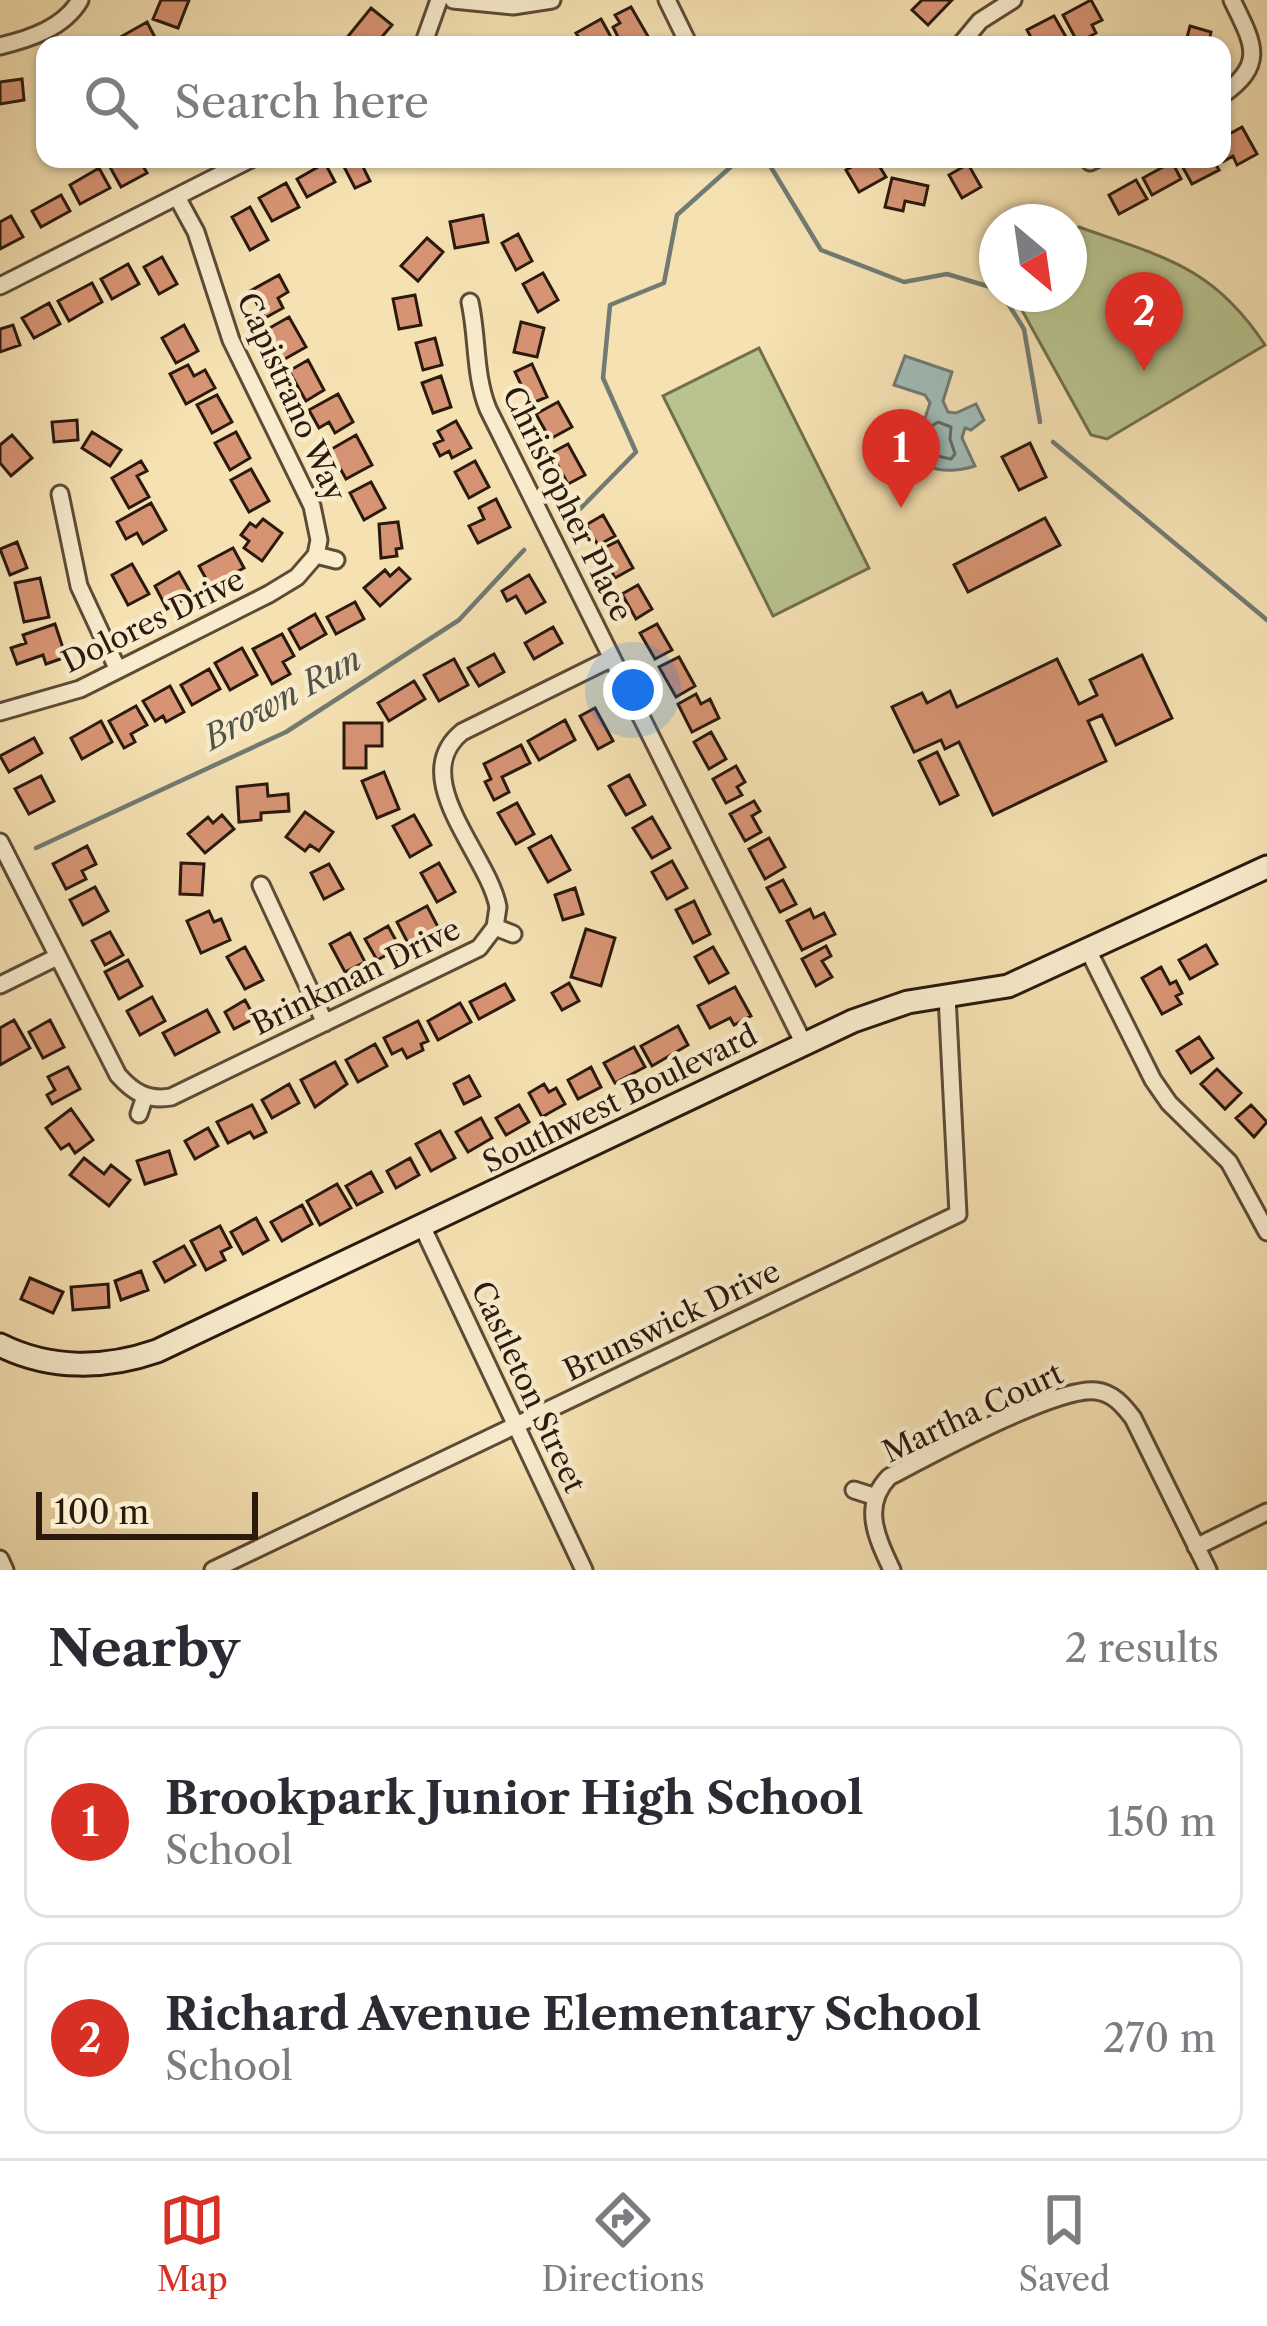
<!DOCTYPE html>
<html lang="en">
<head>
<meta charset="utf-8">
<style>
  :root { --surface:#fff; --page:#f7f7f7; --text:#2b2b33; --muted:#7c7c81; --line:#e1e1e2; --accent:#d93025 }
  body { margin:0; font-family:"Libre Caslon Text",serif; background:var(--page); color:var(--text) }
  .compass { position:absolute; left:979px; top:204px; width:108px; height:108px; border-radius:50%; background:var(--surface); box-shadow:0 3px 9px #0004; rotate:151deg }
  .scale { position:absolute; left:36px; bottom:30px; width:222px; box-sizing:border-box; padding-left:12px; border:6px solid #2a190d; border-top:0; font-size:33px; line-height:42px; white-space:nowrap; color:#2a190d; -webkit-text-stroke:9px #f8eccd; paint-order:stroke }
  .you { position:absolute; left:633px; top:690px; width:42px; height:42px; margin:-30px; border:9px solid #fff; border-radius:50%; background:#1a73e8; box-shadow:0 0 0 18px #1a73e833 }
  .badge { display:grid; place-items:center; width:78px; height:78px; border-radius:50%; background:var(--accent); color:#fff; font-size:39px; font-weight:700 }
  .pin { position:absolute; translate:-50% -99px; filter:drop-shadow(0 3px 6px #0008) }
  .pin::after { content:''; position:absolute; top:63px; width:42px; height:36px; background:inherit; clip-path:polygon(0 0,100% 0,50% 100%) }
  .list { margin:0; padding:0; list-style:none }
  h2 { display:flex; justify-content:space-between; align-items:center; height:156px; margin:0; padding:0 48px; font-size:51px }
  h2 small { font-size:39px; font-weight:400; color:var(--muted) }
  .list li { display:grid; grid-template-columns:78px 1fr auto; gap:36px; align-items:center; box-sizing:border-box; height:192px; margin:0 24px 24px; padding:0 24px; border:3px solid var(--line); border-radius:24px }
  .list b { display:block; font-size:45px; white-space:nowrap }
  .list p { margin:0; font-size:39px; white-space:nowrap; color:var(--muted) }
  .list em { font-size:39px; font-style:normal; color:var(--muted) }
  .icon { flex:none; width:66px; height:66px; fill:none; stroke:currentColor; stroke-width:2; stroke-linecap:round; stroke-linejoin:round }
  .map { position:relative; flex:none; width:1267px; height:1570px; overflow:hidden }
  .search { position:absolute; background:var(--surface); box-shadow:0 3px 9px #0004; left:36px; right:36px; top:36px; height:132px; display:flex; align-items:center; gap:30px; box-sizing:border-box; padding:0 42px; border-radius:24px; color:var(--muted); font-size:45px }
  .sheet { height:588px; background:var(--surface) }
  nav { display:flex; justify-content:space-around; align-items:center; box-sizing:border-box; height:168px; border-top:3px solid var(--line); background:var(--surface); font-size:33px; color:var(--muted) }
  nav a { display:grid; justify-items:center; gap:6px }
  nav .on { color:var(--accent) }
  .map>svg:first-child { display:block }
</style>
</head>
<body>
<div class="map">
<svg width="1267" height="1570" viewBox="0 0 1267 1570">
  <rect width="100%" height="100%" fill="#f5e1b2"/>
  <filter id="stains"><feTurbulence type="fractalNoise" baseFrequency=".00167" numOctaves="4"/><feColorMatrix values="0 0 0 0 .2 0 0 0 0 .09 0 0 0 0 .02 0 0 0 .5 -.17"/></filter>
  <radialGradient id="worn" r=".72"><stop offset=".6" stop-color="#630" stop-opacity="0"/><stop offset="1" stop-color="#630" stop-opacity=".3"/></radialGradient>
  <!-- green -->
  <path fill="#b8c38e" stroke="#716e4e" stroke-width="3" d="M1079 227C1163 257 1213 266 1265 345L1107 439 1091 435 1013 294H1069V233Z
    M759 348 869 568 773 616 663 396Z"/>
  <!-- water -->
  <path fill="#a0bbb7" stroke="#717a73" stroke-width="3" d="M905 356 952 372 943 401 948 412 956 413 976 404 984 420 971 430 965 428 962 438 975 466C940 477 905 467 897 427L924 421 930 403 925 395 894 385Z"/>
  <g fill="none" stroke-linecap="round" stroke-linejoin="round">
    <!-- shore -->
    <path stroke="#656a62" stroke-width="3" d="M938 422 951 427 950 439 955 454 951 459 928 454 916 442 918 435Z"/>
    <!-- stream -->
    <path stroke="#717a73" stroke-width="4.5" d="M766 159 821 250 904 282 947 274 997 289
      M1002 294 1024 329 1040 422
      M1053 442 1267 620
      M580 509 636 452 603 378 610 305 664 283 677 215 734 164
      M36 848 286 732 459 620 524 550"/>
  </g>
  <!-- building -->
  <path fill="#d79474" stroke="#2a190d" stroke-width="3" d="M161 0H189L178 28 153 19Z
    M922 0H952L928 25 912 10Z
    M1091 0 1102 20 1092 25 1096 33 1078 43 1063 15Z
    M631 7 653 45H622L613 27 620 23 615 15Z
    M371 8 392 25 375 45H351L345 40Z
    M1054 16 1066 37 1051 45H1035L1027 30Z
    M601 19 611 37 596 45H583L576 33Z
    M147 22 159 45H120L117 39Z
    M1190 26 1211 32 1208 45H1185Z
    M22 79 24 100 0 104V82Z
    M1242 127 1257 154 1237 165 1233 156 1224 161 1222 138Z
    M124 159H139L147 173 121 187 110 167Z
    M340 159H378L363 167 370 181 355 188Z
    M866 159H875L886 177 859 192 846 170Z
    M1185 159H1213L1219 170 1192 184 1180 162Z
    M1172 162 1181 179 1152 195 1143 178Z
    M325 163 335 182 307 197 297 179Z
    M968 164 981 187 962 198 949 175Z
    M99 168 110 188 80 204 70 185Z
    M892 178 928 186 924 205 905 201 903 211 885 207Z
    M1136 180 1147 199 1119 214 1109 195Z
    M286 183 299 207 272 221 259 198Z
    M61 195 70 211 41 227 32 211Z
    M250 207 268 240 250 250 232 217Z
    M483 215 488 242 455 248 450 222Z
    M11 216 23 237 0 249V222Z
    M518 234 532 261 516 270 502 243Z
    M427 238 443 252 418 281 401 266Z
    M162 257 177 284 159 294 144 267Z
    M128 264 139 284 112 299 101 279Z
    M543 273 558 300 538 312 523 284Z
    M279 275 288 292 278 298 283 308 265 318 250 291Z
    M92 283 102 302 69 321 58 301Z
    M415 295 421 325 399 329 393 299Z
    M49 303 60 324 34 338 22 318Z
    M289 317 306 347 283 360 266 330Z
    M521 322 544 328 537 357 514 352Z
    M13 325 20 345 0 352V329Z
    M184 325 198 351 176 363 162 338Z
    M435 338 442 365 423 370 416 343Z
    M308 360 324 390 306 401 289 371Z
    M532 364 547 397 530 404 515 372Z
    M188 365 194 376 205 370 215 388 186 404 170 374Z
    M441 376 451 407 433 413 422 383Z
    M338 394 353 422 335 433 329 422 319 428 309 410Z
    M217 395 232 422 212 433 197 405Z
    M558 402 572 427 550 439 536 414Z
    M77 420 78 440 54 442 52 422Z
    M456 421 471 448 452 458 449 451 440 456 434 444 443 440 438 431Z
    M92 432 121 450 110 466 82 448Z
    M236 432 250 458 230 470 215 443Z
    M12 435 32 458 11 476 0 463V445Z
    M356 435 372 465 346 479 330 450Z
    M1030 443 1046 477 1019 490 1002 457Z
    M568 444 585 475 568 484 551 453Z
    M141 461 147 471 137 476 149 497 129 508 112 478Z
    M475 461 489 487 469 498 455 472Z
    M251 469 269 501 249 512 231 480Z
    M371 482 385 508 364 520 350 493Z
    M496 499 510 527 478 543 469 526 484 519 479 508Z
    M151 503 166 530 143 544 137 533 126 539 117 522Z
    M603 515 615 536 598 545 586 525Z
    M1045 518 1060 545 968 592 954 565Z
    M263 519 282 533 262 561 244 548 249 541 241 535 250 523 256 527Z
    M398 522 402 548 396 549 397 556 381 558 379 524Z
    M618 541 633 568 615 578 600 550Z
    M17 542 27 568 10 575 0 549Z
    M233 548 244 568 210 586 199 566Z
    M132 564 149 594 128 605 112 575Z
    M399 568 410 579 380 606 364 588 385 570 390 576Z
    M179 572 192 595 167 609 155 586Z
    M529 575 545 602 526 613 516 596 507 601 502 591Z
    M40 578 49 617 24 622 15 583Z
    M638 585 652 609 636 619 622 594Z
    M355 602 364 619 336 634 327 617Z
    M315 614 326 634 300 649 289 629Z
    M55 624 66 657 46 664 43 655 17 664 11 648 26 643 23 635Z
    M657 624 672 650 655 659 640 633Z
    M553 627 562 643 534 659 525 643Z
    M282 634 294 656 283 662 290 674 272 684 253 649Z
    M242 648 257 675 230 690 215 663Z
    M494 654 504 672 479 686 468 668Z
    M1142 655 1172 718 1116 745 1102 715 1088 721 1106 761 993 815 959 742 945 749 941 740 914 752 892 707 922 693 927 703 950 691 957 707 1057 659 1079 704 1097 695 1090 680Z
    M679 657 695 686 676 697 659 667Z
    M454 659 468 685 439 701 424 675Z
    M209 669 220 689 192 705 181 685Z
    M414 681 425 699 389 721 378 703Z
    M170 686 184 712 166 722 163 716 155 721 143 701Z
    M696 694 701 704 710 699 719 718 692 732 678 704Z
    M136 706 147 725 131 734 135 742 124 748 109 721Z
    M595 708 613 741 598 749 580 716Z
    M565 720 575 740 539 760 528 741Z
    M101 721 112 742 82 759 71 738Z
    M344 723H382V746H366V768H344Z
    M711 732 726 759 709 769 694 742Z
    M34 738 42 753 9 772 0 756Z
    M521 745 530 763 502 777 509 792 494 800 485 782 491 779 484 764Z
    M937 752 958 795 940 804 919 761Z
    M736 766 745 782 737 787 742 795 726 803 713 779Z
    M384 772 399 809 377 818 362 781Z
    M629 775 645 805 626 815 609 786Z
    M41 776 54 801 29 814 15 789Z
    M267 784 268 796 288 794 289 811 261 813V820L239 822 237 787Z
    M754 801 760 811 752 816 761 832 745 841 730 814Z
    M517 803 534 834 516 844 498 813Z
    M305 812 333 832 319 851 310 845 305 851 286 837Z
    M222 815 234 829 205 853 188 834 208 817 213 823Z
    M414 815 431 845 410 857 393 826Z
    M652 817 670 848 652 858 633 828Z
    M551 836 570 870 548 882 529 848Z
    M769 838 785 867 765 879 749 849Z
    M87 846 96 864 82 871 86 879 66 889 53 864Z
    M672 861 687 888 667 899 652 872Z
    M181 863 204 864 202 895 180 894Z
    M439 863 455 892 437 902 421 873Z
    M329 864 343 889 324 899 311 873Z
    M783 880 796 904 780 912 767 888Z
    M95 887 108 911 83 925 70 900Z
    M575 888 583 914 563 920 555 895Z
    M694 901 710 934 693 943 676 910Z
    M427 906 439 929 409 945 397 922Z
    M810 909 814 918 824 913 835 934 802 950 787 921Z
    M209 911 214 922 221 919 230 940 201 953 187 921Z
    M388 926 400 948 377 960 365 939Z
    M586 929 615 938 601 986 571 977Z
    M110 932 123 955 105 965 92 941Z
    M350 933 365 962 345 972 330 944Z
    M1206 945 1217 964 1190 979 1179 960Z
    M826 946 831 956 822 961 832 977 816 986 802 959Z
    M245 947 263 980 245 989 227 957Z
    M713 947 728 973 709 983 695 957Z
    M128 960 142 986 119 999 105 972Z
    M1161 967 1170 984 1176 981 1182 993 1176 996 1181 1004 1162 1014 1142 978Z
    M569 983 579 1001 562 1010 552 993Z
    M505 984 514 1000 479 1019 470 1002Z
    M735 987 751 1016 734 1025 730 1018 710 1028 698 1006Z
    M152 997 165 1021 140 1035 127 1011Z
    M245 1000 255 1018 234 1029 225 1012Z
    M460 1003 471 1022 438 1040 428 1021Z
    M207 1010 219 1032 175 1055 163 1033Z
    M14 1020 30 1048 0 1065V1028Z
    M50 1020 64 1047 43 1058 29 1032Z
    M418 1021 428 1041 421 1044 423 1050 407 1058 402 1049 392 1054 384 1038Z
    M678 1026 688 1045 652 1066 641 1046Z
    M1199 1037 1213 1058 1191 1073 1177 1051Z
    M375 1044 387 1066 358 1082 346 1060Z
    M634 1047 645 1067 615 1083 604 1063Z
    M335 1062 347 1084 315 1107 301 1080Z
    M68 1067 80 1089 52 1104 47 1095 55 1090 48 1077Z
    M591 1067 601 1087 578 1099 568 1080Z
    M1217 1069 1241 1093 1225 1109 1201 1084Z
    M469 1076 480 1096 464 1104 454 1084Z
    M289 1084 299 1103 272 1118 262 1100Z
    M544 1084 549 1092 556 1088 565 1104 542 1117 529 1093Z
    M252 1105 266 1132 254 1138 250 1132 228 1143 217 1122Z
    M519 1105 529 1122 506 1135 496 1118Z
    M1251 1105 1267 1122 1254 1137 1236 1118Z
    M71 1109 93 1140 75 1153 69 1144 61 1149 46 1128Z
    M481 1118 492 1138 468 1152 456 1132Z
    M208 1128 218 1146 195 1159 185 1141Z
    M440 1131 455 1158 431 1171 416 1144Z
    M169 1151 176 1174 145 1184 137 1161Z
    M84 1158 104 1174 111 1165 130 1180 109 1206 70 1175Z
    M410 1158 419 1175 396 1188 387 1171Z
    M371 1172 382 1192 357 1205 346 1186Z
    M337 1184 351 1208 320 1225 307 1201Z
    M302 1205 312 1224 282 1241 271 1222Z
    M256 1218 268 1240 243 1254 231 1232Z
    M220 1226 231 1247 221 1252 225 1260 206 1270 191 1241Z
    M184 1246 195 1265 165 1282 154 1262Z
    M141 1271 148 1290 121 1300 115 1281Z
    M30 1278 63 1292 53 1313 21 1299Z
    M108 1284 109 1307 73 1310 71 1287Z"/>
  <g fill="none" stroke-linecap="round" stroke-linejoin="round">
    <!-- street casing -->
    <g stroke="#5d4b36" stroke-width="21">
      <path id="street" d="M453 0 513 6 552 0
        M667 0 689 45
        M423 45 439 0
        M960 45 980 21 1013 0
        M0 46C29 39 64 28 80 0
        M1222 95C1267 64 1253 43 1232 0
        M1090 162 1096 159
        M0 286 251 159
        M470 302C478 339 474 374 488 409L804 1044
        M60 494 79 586 118 670
        M316 555 336 560
        M0 712 80 689 118 670 269 594 297 577 316 555 319 540 312 506 231 340 196 232 177 197
        M0 842 118 1075C133 1092 147 1101 171 1097L479 948 495 927 498 907C488 854 406 778 462 732L612 658
        M261 885 325 1023
        M495 927 513 934
        M1089 952 1153 1080 1169 1103 1229 1162 1267 1232
        M0 985 57 957
        M139 1114 145 1096
        M422 1226 584 1570
        M854 1490 876 1497
        M1196 1547 1267 1512
        M0 1559 5 1570
        M213 1570 958 1214 947 996
        M892 1570C877 1538 861 1506 889 1477 929 1456 1057 1386 1096 1391 1113 1393 1123 1405 1133 1418L1208 1570"/>
    </g>
    <!-- secondary casing -->
    <g stroke="#2a190d" stroke-width="27">
      <path id="secondary" d="M0 1345C50 1370 105 1369 157 1351L853 1021 908 1002 1008 986 1267 867"/>
    </g>
    <!-- street -->
    <use href="#street" stroke="#f8eccd" stroke-width="15"/>
    <!-- secondary -->
    <use href="#secondary" stroke="#f8eccd" stroke-width="21"/>
  </g>
  <g text-anchor="middle" stroke-width="9" stroke-linejoin="round" paint-order="stroke">
    <!-- street labels -->
    <g font-size="30" fill="#2a190d" stroke="#f8eccd">
      <text transform="translate(291 397) rotate(66)" y="10">Capistrano Way</text>
      <text transform="translate(567 504) rotate(64)" y="10">Christopher Place</text>
      <text transform="translate(153 621) rotate(-26)" y="10">Dolores Drive</text>
      <text transform="translate(356 977) rotate(-26)" y="10">Brinkman Drive</text>
      <text transform="translate(620 1099) rotate(-26)" y="10">Southwest Boulevard</text>
      <text transform="translate(672 1321) rotate(-26)" y="10">Brunswick Drive</text>
      <text transform="translate(528 1387) rotate(65)" y="10">Castleton Street</text>
      <text transform="translate(973 1413) rotate(-25)" y="10">Martha Court</text>
    </g>
    <!-- water labels -->
    <g font-size="33" font-style="italic" fill="#535248" stroke="#f8eccd">
      <text transform="translate(282 698) rotate(-29)" y="12">Brown Run</text>
    </g>
  </g>
  <rect width="100%" height="100%" filter="url(#stains)"/>
  <rect width="100%" height="100%" fill="url(#worn)"/>
</svg>
<svg class="compass" viewBox="-18 -18 36 36"><path d="M0-13l5 13h-10z" fill="#e53935"/><path d="M0 13l5-13h-10z" fill="#7c7c81"/></svg>
<div class="scale">100 m</div>
<div class="you"></div>
<div class="pin badge" style="left:901px;top:508px">1</div>
<div class="pin badge" style="left:1144px;top:371px">2</div>
<div class="search"><svg class="icon" aria-label="search" viewBox="0 0 24 24"><circle cx="10" cy="10" r="6"/><path d="M15 15l6 6"/></svg>Search here</div>
</div>
<section class="sheet">
<h2>Nearby<small>2 results</small></h2>
<ul class="list">
<li><span class="badge">1</span><div><b>Brookpark Junior High School</b><p>School</p></div><em>150 m</em></li>
<li><span class="badge">2</span><div><b>Richard Avenue Elementary School</b><p>School</p></div><em>270 m</em></li>
</ul>
</section>
<nav>
<a class="on"><svg class="icon" aria-label="map" viewBox="0 0 24 24"><path d="M3 6l6-2 6 2 6-2v14l-6 2-6-2-6 2zM9 4v14M15 6v14"/></svg>Map</a>
<a><svg class="icon" aria-label="directions" viewBox="0 0 24 24"><path d="M12 3l9 9-9 9-9-9zM9 14v-3h6M13 9l2 2-2 2"/></svg>Directions</a>
<a><svg class="icon" aria-label="saved" viewBox="0 0 24 24"><path d="M7 4h10v16l-5-4-5 4z"/></svg>Saved</a>
</nav>
</body>
</html>
